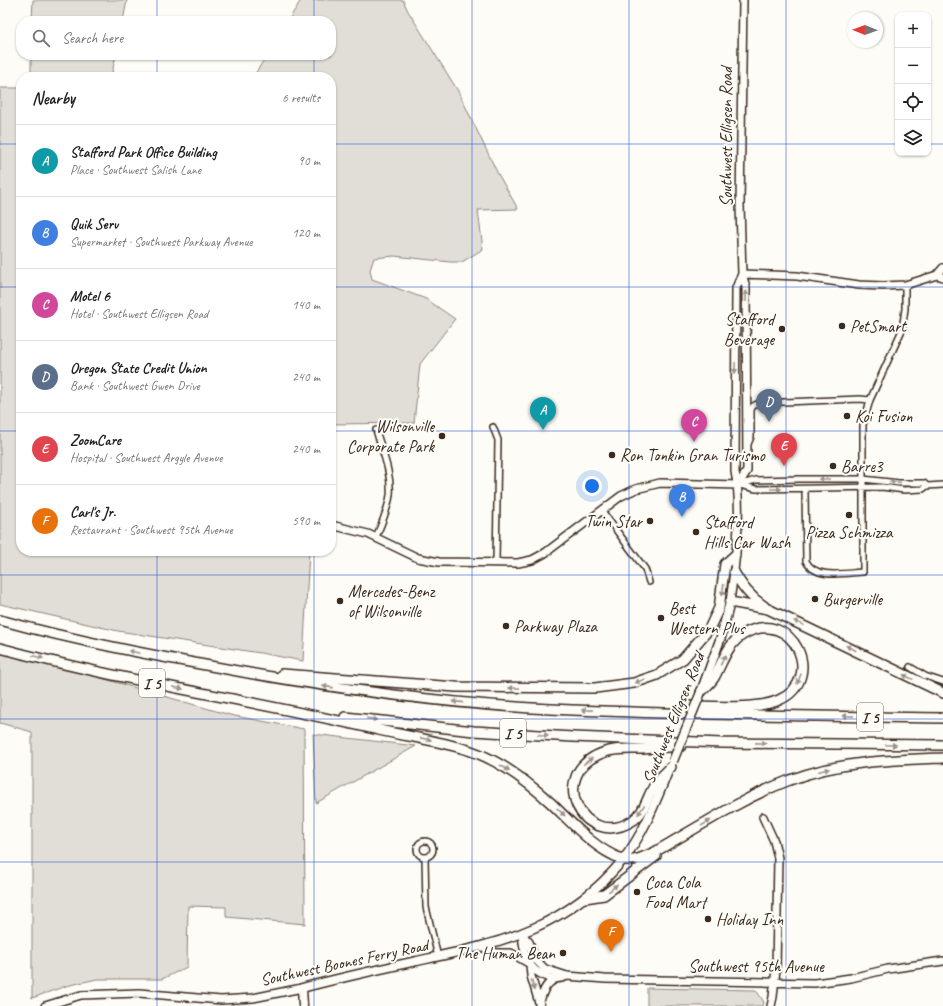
<!DOCTYPE html>
<html lang="en">
<head>
<meta charset="utf-8">
<style>
  :root { --surface:#fff; --page:#f6f6f6; --text:#202124; --muted:#757577; --line:#e0e0e0; --accent:#111827 }
  body { margin:0; font-family:Caveat,sans-serif; background:var(--page); color:var(--text) }
  .controls { position:absolute; right:12px; top:12px; display:grid; overflow:hidden; border-radius:8px; box-shadow:0 1px 3px #0004 }
  .controls button { width:36px; height:36px; display:grid; place-items:center; padding:0; border:0; border-bottom:1px solid var(--line); background:var(--surface); color:var(--text); font:20px sans-serif }
  .compass { position:absolute; left:847px; top:12px; width:36px; height:36px; border-radius:50%; background:var(--surface); box-shadow:0 1px 3px #0004; rotate:271deg }
  .you { position:absolute; left:592px; top:486px; width:14px; height:14px; margin:-10px; border:3px solid #fff; border-radius:50%; background:#1a73e8; box-shadow:0 0 0 6px #1a73e833 }
  .badge { display:grid; place-items:center; width:26px; height:26px; border-radius:50%; background:var(--accent); color:#fff; font-size:13px; font-weight:700 }
  .pin { position:absolute; translate:-50% -33px; filter:drop-shadow(0 1px 2px #0008) }
  .pin::after { content:''; position:absolute; top:21px; width:14px; height:12px; background:inherit; clip-path:polygon(0 0,100% 0,50% 100%) }
  .list { margin:0; padding:0; list-style:none }
  h2 { display:flex; justify-content:space-between; align-items:center; height:52px; margin:0; padding:0 16px; font-size:17px }
  h2 small { font-size:13px; font-weight:400; color:var(--muted) }
  .list li { display:grid; grid-template-columns:26px 1fr auto; gap:12px; align-items:center; box-sizing:border-box; height:72px; padding:0 16px; border-top:1px solid var(--line) }
  .list b { display:block; font-size:15px; white-space:nowrap }
  .list p { margin:0; font-size:13px; white-space:nowrap; color:var(--muted) }
  .list em { font-size:13px; font-style:normal; color:var(--muted) }
  .icon { flex:none; width:22px; height:22px; fill:none; stroke:currentColor; stroke-width:2; stroke-linecap:round; stroke-linejoin:round }
  .map { position:relative; flex:none; width:943px; height:1006px; overflow:hidden }
  .search { position:absolute; background:var(--surface); box-shadow:0 1px 3px #0004; left:16px; top:16px; width:320px; height:44px; display:flex; align-items:center; gap:10px; box-sizing:border-box; padding:0 14px; border-radius:16px; color:var(--muted); font-size:15px }
  .panel { position:absolute; background:var(--surface); box-shadow:0 1px 3px #0004; left:16px; top:72px; width:320px; height:484px; border-radius:16px }
  .map>svg:first-child { display:block }
</style>
</head>
<body>
<div class="map">
<svg width="943" height="1006" viewBox="0 0 943 1006">
  <rect width="100%" height="100%" fill="#fdfcf7"/>
  <filter id="ink" filterUnits="userSpaceOnUse"><feTurbulence type="fractalNoise" baseFrequency=".025" numOctaves="2"/><feDisplacementMap in="SourceGraphic" scale="8" xChannelSelector="R" yChannelSelector="G"/><feConvolveMatrix kernelMatrix="1 2 1 2 8 2 1 2 1" color-interpolation-filters="sRGB"/></filter>
  <g filter="url(#ink)">
    <!-- green -->
    <path fill="#e1ded7" stroke="#8e847a" d="M33 0H127L123 21H32Z
      M301 0H403L408 11 458 91 497 172 518 209 478 210 483 249 462 262H450L394 256 374 258 370 270 372 279 426 299 455 319 420 364 414 423 331 424V77H253L267 55H331V21H288Z
      M31 55H116L111 77H31Z
      M0 88H21V551H309L303 661 260 653 118 631 0 604Z
      M0 649 230 715 304 729 305 924 226 917V907L188 906 187 967 162 979H97L66 986 32 998V732L0 723Z
      M313 734 416 746 316 803Z
      M647 988 756 990 764 1002 763 1006H647Z"/>
    <g fill="none" stroke-linecap="round" stroke-linejoin="round">
      <!-- street casing -->
      <g stroke="#3b2a1e" stroke-width="8">
        <path id="street" d="M493 427 498 440 496 563
          M748 444 751 437V410L753 406 759 403 860 399 870 400
          M738 485 756 480 799 479H863L899 483H924L927 486 943 485
          M740 485 756 489 882 487 904 490 923 489 927 486
          M805 489 806 561C815 580 845 573 863 572V425L870 400 902 330 905 309V285
          M602 511 645 569 649 582
          M376 537C382 523 388 510 390 495 392 474 382 451 376 430
          M910 667 925 676 943 682
          M417 849a8 8 0 1 1 16 0a8 8 0 1 1-16 0Z
          M425 857 426 907 438 957"/>
      </g>
      <!-- secondary casing -->
      <g stroke="#3b2a1e" stroke-width="10">
        <path id="secondary" d="M742 274 797 276 859 285 883 286 905 285 937 275 943 277
          M937 275 943 268
          M738 485 747 471 746 287 742 274 740 205 743 0
          M331 525 368 534 418 558 439 562 518 563 532 560 545 553 621 496 636 489 660 483 738 485
          M730 602C735 564 743 508 735 472L736 288 742 274
          M763 817 774 841 778 858 776 969 773 997 771 1006
          M522 934 529 942 535 959 545 969 567 976 605 979 815 983 851 978 888 969 943 961
          M522 935C523 943 524 952 527 960 534 973 553 984 567 976
          M481 947 497 953H511L530 964
          M530 964 531 976 540 1006
          M539 1004C543 993 544 985 555 979
          M45 1006 81 995 139 993 221 1000 253 998 302 988"/>
      </g>
      <!-- primary casing -->
      <g stroke="#3b2a1e" stroke-width="11">
        <path id="primary" d="M701 692 721 637 730 602
          M303 1006 302 988C343 977 385 968 426 959 506 942 568 926 622 861 644 834 656 801 669 769"/>
      </g>
      <!-- highway casing -->
      <g stroke="#3b2a1e" stroke-width="12">
        <path id="highway" d="M734 572C742 586 750 597 764 606
          M730 602 768 609 943 693
          M0 620C80 642 161 657 243 672 345 690 448 704 551 709 682 715 813 716 943 718
          M0 648C125 682 253 700 379 730 410 737 441 741 471 751 501 761 528 782 551 803 572 823 594 849 622 859 633 863 643 857 653 853 697 828 742 798 790 780 839 761 891 760 943 758
          M282 674 456 687 595 688 634 683 657 675 683 659 709 629 719 608 725 564 735 555
          M688 706C712 706 757 710 779 700 827 679 792 606 744 634 728 643 723 661 715 676 712 682 706 687 701 692
          M345 717 474 731 573 737 722 743 943 745
          M671 767C666 772 660 777 656 783 647 795 646 812 632 821 584 851 543 773 605 752 616 748 630 749 642 749 655 748 668 747 681 746
          M585 898 604 895 656 856"/>
      </g>
      <!-- street -->
      <use href="#street" stroke="#fdfcf7" stroke-width="5"/>
      <!-- secondary -->
      <use href="#secondary" stroke="#fdfcf7" stroke-width="7"/>
      <!-- primary -->
      <use href="#primary" stroke="#fdfcf7" stroke-width="8"/>
      <!-- highway -->
      <use href="#highway" stroke="#fdfcf7" stroke-width="9"/>
      <!-- primary-bridge casing -->
      <g stroke="#3b2a1e" stroke-width="11" stroke-linecap="butt">
        <path id="primary-bridge" d="M673 761 701 692"/>
      </g>
      <!-- primary-bridge -->
      <use href="#primary-bridge" stroke="#fdfcf7" stroke-width="8"/>
    </g>
    <!-- one-way arrows -->
    <defs><path id="oneway-solid" d="M-6-.8H1V-3.2L6.5 0L1 3.2V.8H-6Z"/></defs>
    <g fill="#9c938a">
      <use href="#oneway-solid" transform="translate(746 296) rotate(-90)"/>
      <use href="#oneway-solid" transform="translate(735 368) rotate(90)"/>
      <use href="#oneway-solid" transform="translate(824 479) rotate(180)"/>
      <use href="#oneway-solid" transform="translate(895 482) rotate(-175)"/>
      <use href="#oneway-solid" transform="translate(776 489)"/>
      <use href="#oneway-solid" transform="translate(723 590) rotate(97)"/>
      <use href="#oneway-solid" transform="translate(799 623) rotate(-156)"/>
      <use href="#oneway-solid" transform="translate(851 648) rotate(-153)"/>
      <use href="#oneway-solid" transform="translate(134 652) rotate(-168)"/>
      <use href="#oneway-solid" transform="translate(38 657) rotate(14)"/>
      <use href="#oneway-solid" transform="translate(723 660) rotate(-64)"/>
      <use href="#oneway-solid" transform="translate(908 677) rotate(-154)"/>
      <use href="#oneway-solid" transform="translate(799 679) rotate(112)"/>
      <use href="#oneway-solid" transform="translate(640 681) rotate(161)"/>
      <use href="#oneway-solid" transform="translate(328 687) rotate(-172)"/>
      <use href="#oneway-solid" transform="translate(178 688) rotate(11)"/>
      <use href="#oneway-solid" transform="translate(514 688) rotate(-179)"/>
      <use href="#oneway-solid" transform="translate(458 702) rotate(-174)"/>
      <use href="#oneway-solid" transform="translate(587 710) rotate(-179)"/>
      <use href="#oneway-solid" transform="translate(848 716) rotate(-179)"/>
      <use href="#oneway-solid" transform="translate(372 719) rotate(6)"/>
      <use href="#oneway-solid" transform="translate(543 735) rotate(3)"/>
      <use href="#oneway-solid" transform="translate(426 739) rotate(11)"/>
      <use href="#oneway-solid" transform="translate(761 743) rotate(1)"/>
      <use href="#oneway-solid" transform="translate(891 745)"/>
      <use href="#oneway-solid" transform="translate(588 761) rotate(-36)"/>
      <use href="#oneway-solid" transform="translate(505 768) rotate(31)"/>
      <use href="#oneway-solid" transform="translate(824 770) rotate(-14)"/>
      <use href="#oneway-solid" transform="translate(641 810) rotate(124)"/>
      <use href="#oneway-solid" transform="translate(561 812) rotate(44)"/>
      <use href="#oneway-solid" transform="translate(706 823) rotate(-31)"/>
      <use href="#oneway-solid" transform="translate(613 888) rotate(-40)"/>
      <use href="#oneway-solid" transform="translate(533 985) rotate(75)"/>
    </g>
  </g>
  <!-- grid -->
  <path fill="none" stroke="#1d4ed8" stroke-width="1" stroke-opacity="0.55" d="M157 0V21M314 0V21M472 0V1006M629 0V1006M786 0V1006M157 55V77M314 55V77M0 144H21M331 144H898M928 144H943M0 287H21M331 287H943M0 431H21M331 431H943M157 551V1006M314 551V1006M0 575H943M0 719H943M0 862H943"/>
  <!-- markers -->
  <g fill="#3b2a1e" stroke="#fdfcf7" stroke-width="1.5">
    <circle cx="842" cy="326" r="4"/>
    <circle cx="782" cy="329" r="4"/>
    <circle cx="847" cy="416" r="4"/>
    <circle cx="442" cy="436" r="4"/>
    <circle cx="612" cy="455" r="4"/>
    <circle cx="833" cy="466" r="4"/>
    <circle cx="849" cy="515" r="4"/>
    <circle cx="650" cy="521" r="4"/>
    <circle cx="696" cy="532" r="4"/>
    <circle cx="815" cy="599" r="4"/>
    <circle cx="340" cy="601" r="4"/>
    <circle cx="661" cy="618" r="4"/>
    <circle cx="506" cy="626" r="4"/>
    <circle cx="637" cy="892" r="4"/>
    <circle cx="708" cy="919" r="4"/>
    <circle cx="563" cy="953" r="4"/>
  </g>
  <g text-anchor="middle" stroke-width="4" stroke-linejoin="round" paint-order="stroke">
    <!-- shield labels -->
    <g fill="#fdfcf7" stroke="#75695f" stroke-width="1">
      <rect x="139" y="669" width="26" height="28" rx="3"/>
      <rect x="857" y="703" width="26" height="28" rx="3"/>
      <rect x="500" y="719" width="26" height="28" rx="3"/>
    </g>
    <g font-size="16" font-weight="bold" fill="#3b2a1e">
      <text x="152" y="689">I 5</text>
      <text x="870" y="723">I 5</text>
      <text x="513" y="739">I 5</text>
    </g>
    <!-- street labels -->
    <g font-size="17" fill="#3b2a1e" stroke="#fdfcf7">
      <text transform="translate(726 137) rotate(-90)" y="6">Southwest Elligsen Road</text>
      <text transform="translate(673 718) rotate(-68)" y="6">Southwest Elligsen Road</text>
      <text transform="translate(344 962) rotate(-12)" y="6">Southwest Boones Ferry Road</text>
      <text x="756" y="972">Southwest 95th Avenue</text>
    </g>
    <!-- poi labels -->
    <g font-size="17" fill="#3b2a1e" stroke="#fdfcf7" text-anchor="start">
      <text x="774" y="325" text-anchor="end">Stafford<tspan x="774" dy="20">Beverage</tspan></text>
      <text x="850" y="332">PetSmart</text>
      <text x="855" y="422">Koi Fusion</text>
      <text x="434" y="432" text-anchor="end">Wilsonville<tspan x="434" dy="20">Corporate Park</tspan></text>
      <text x="620" y="461">Ron Tonkin Gran Turismo</text>
      <text x="841" y="472">Barre3</text>
      <text x="642" y="527" text-anchor="end">Twin Star</text>
      <text x="704" y="528">Stafford<tspan x="704" dy="20">Hills Car Wash</tspan></text>
      <text x="849" y="538" text-anchor="middle">Pizza Schmizza</text>
      <text x="348" y="597">Mercedes-Benz<tspan x="348" dy="20">of Wilsonville</tspan></text>
      <text x="823" y="605">Burgerville</text>
      <text x="669" y="614">Best<tspan x="669" dy="20">Western Plus</tspan></text>
      <text x="514" y="632">Parkway Plaza</text>
      <text x="645" y="888">Coca Cola<tspan x="645" dy="20">Food Mart</tspan></text>
      <text x="716" y="925">Holiday Inn</text>
      <text x="555" y="959" text-anchor="end">The Human Bean</text>
    </g>
  </g>
</svg>
<div class="controls">
<button>+</button>
<button>−</button>
<button><svg class="icon" aria-label="locate" viewBox="0 0 24 24"><circle cx="12" cy="12" r="6"/><path d="M12 2v4M12 18v4M2 12h4M18 12h4"/></svg></button>
<button><svg class="icon" aria-label="layers" viewBox="0 0 24 24"><path d="M12 4l9 5-9 5-9-5zM3 14l9 5 9-5"/></svg></button>
</div>
<svg class="compass" viewBox="-18 -18 36 36"><path d="M0-13l5 13h-10z" fill="#e53935"/><path d="M0 13l5-13h-10z" fill="#757577"/></svg>
<div class="you"></div>
<div class="pin badge" style="left:543px;top:430px;background:#0f9aa8">A</div>
<div class="pin badge" style="left:682px;top:517px;background:#3f7fe0">B</div>
<div class="pin badge" style="left:694px;top:442px;background:#d1479c">C</div>
<div class="pin badge" style="left:769px;top:422px;background:#5c6f8a">D</div>
<div class="pin badge" style="left:784px;top:466px;background:#e0444e">E</div>
<div class="pin badge" style="left:611px;top:952px;background:#e8710a">F</div>
<div class="search"><svg class="icon" aria-label="search" viewBox="0 0 24 24"><circle cx="10" cy="10" r="6"/><path d="M15 15l6 6"/></svg>Search here</div>
<section class="panel">
<h2>Nearby<small>6 results</small></h2>
<ul class="list">
<li><span class="badge" style="background:#0f9aa8">A</span><div><b>Stafford Park Office Building</b><p>Place · Southwest Salish Lane</p></div><em>90 m</em></li>
<li><span class="badge" style="background:#3f7fe0">B</span><div><b>Quik Serv</b><p>Supermarket · Southwest Parkway Avenue</p></div><em>120 m</em></li>
<li><span class="badge" style="background:#d1479c">C</span><div><b>Motel 6</b><p>Hotel · Southwest Elligsen Road</p></div><em>140 m</em></li>
<li><span class="badge" style="background:#5c6f8a">D</span><div><b>Oregon State Credit Union</b><p>Bank · Southwest Gwen Drive</p></div><em>240 m</em></li>
<li><span class="badge" style="background:#e0444e">E</span><div><b>ZoomCare</b><p>Hospital · Southwest Argyle Avenue</p></div><em>240 m</em></li>
<li><span class="badge" style="background:#e8710a">F</span><div><b>Carl's Jr.</b><p>Restaurant · Southwest 95th Avenue</p></div><em>590 m</em></li>
</ul>
</section>
</div>
</body>
</html>
